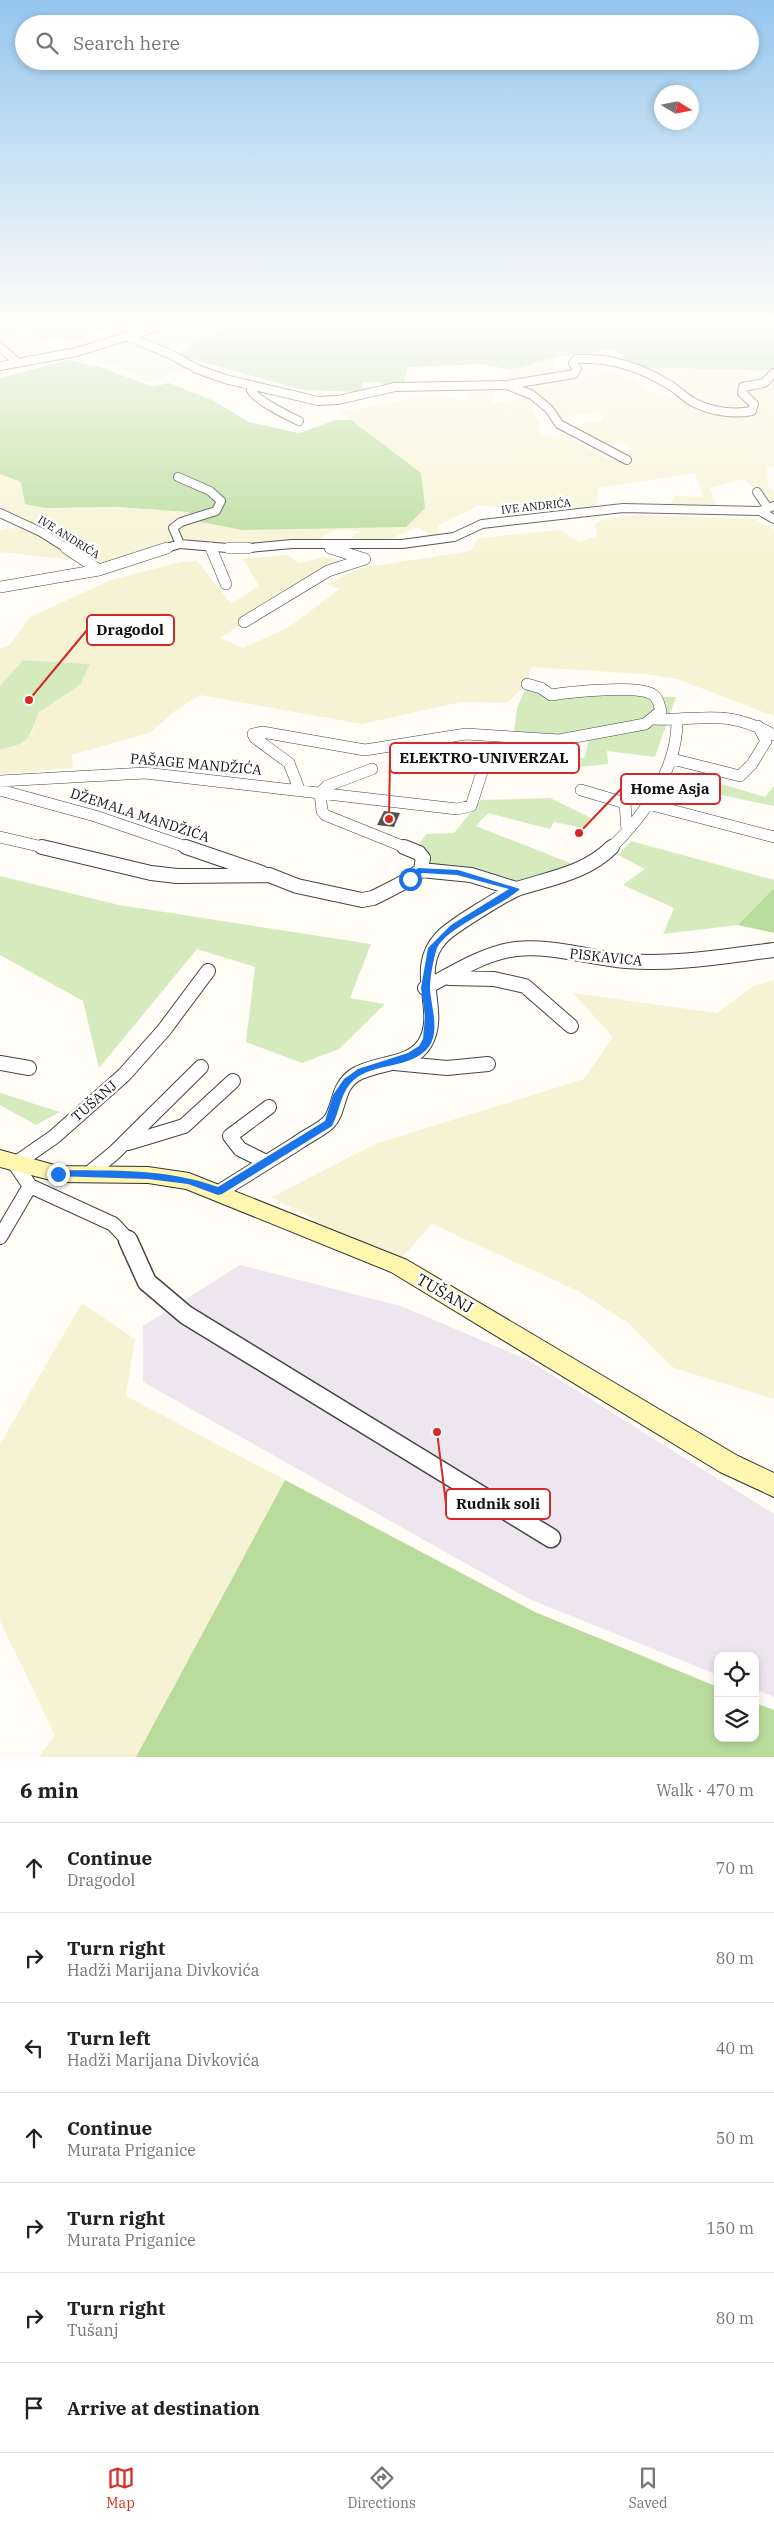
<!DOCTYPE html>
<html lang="en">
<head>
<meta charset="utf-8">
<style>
  :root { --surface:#fff; --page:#f6f6f6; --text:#222; --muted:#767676; --line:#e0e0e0; --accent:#d93025 }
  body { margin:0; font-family:"IBM Plex Serif",serif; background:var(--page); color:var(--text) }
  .controls { position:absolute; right:15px; bottom:15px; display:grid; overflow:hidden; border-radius:10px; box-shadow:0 2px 8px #0003 }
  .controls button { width:45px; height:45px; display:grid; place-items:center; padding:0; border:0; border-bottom:1px solid var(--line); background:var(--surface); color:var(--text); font:25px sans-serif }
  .compass { position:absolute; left:654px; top:85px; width:45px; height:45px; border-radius:50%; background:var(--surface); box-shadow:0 2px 8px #0003; rotate:100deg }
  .stop { position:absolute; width:15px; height:15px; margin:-11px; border:4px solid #1a73e8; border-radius:50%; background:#fff }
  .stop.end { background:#1a73e8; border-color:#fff; box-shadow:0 1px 5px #0008 }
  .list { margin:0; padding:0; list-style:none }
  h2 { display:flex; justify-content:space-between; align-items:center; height:65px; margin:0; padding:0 20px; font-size:21px }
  h2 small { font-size:16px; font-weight:400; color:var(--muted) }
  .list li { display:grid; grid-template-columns:32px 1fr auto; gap:15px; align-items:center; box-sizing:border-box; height:90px; padding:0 20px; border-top:1px solid var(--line) }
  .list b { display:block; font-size:19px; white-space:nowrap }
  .list p { margin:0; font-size:16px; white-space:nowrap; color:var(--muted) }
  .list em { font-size:16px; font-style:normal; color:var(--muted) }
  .icon { flex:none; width:28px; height:28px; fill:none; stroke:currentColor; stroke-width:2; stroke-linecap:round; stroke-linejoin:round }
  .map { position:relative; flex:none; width:774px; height:1757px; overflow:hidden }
  .search { position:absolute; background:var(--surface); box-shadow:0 2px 8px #0003; left:15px; right:15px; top:15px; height:55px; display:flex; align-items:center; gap:12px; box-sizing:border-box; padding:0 18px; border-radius:28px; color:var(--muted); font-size:19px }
  .sheet { height:695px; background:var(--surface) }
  nav { display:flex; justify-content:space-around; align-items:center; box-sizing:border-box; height:70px; border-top:1px solid var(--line); background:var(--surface); font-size:14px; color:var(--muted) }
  nav a { display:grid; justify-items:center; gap:2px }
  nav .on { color:var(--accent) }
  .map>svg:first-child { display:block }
</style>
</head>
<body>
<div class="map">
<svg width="774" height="1757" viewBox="0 0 774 1757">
  <rect width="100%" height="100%" fill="#fffdf5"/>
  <!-- industrial -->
  <path fill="#eee6ef" d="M240 1265 401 1306 528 1360 774 1514V1697L755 1689V1656H718V1675L529 1599 143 1382V1326Z"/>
  <!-- farmland -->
  <path fill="#f6f3d4" d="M554 357 561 377 494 384 511 370Z
    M629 366 683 370 723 367 774 371V467H767L768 489 774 491V507L744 479 710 488 718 509 669 507 675 496 703 497 695 473 598 488 596 510 565 512 560 503 537 502 530 517 503 508 480 505 437 526 442 535 435 539 419 527 398 535 392 541H346L361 531 334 530 313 543 242 551 182 544 100 563 0 552V531L25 525 0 508V474L21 482 45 508 116 507 188 512 195 521 421 473 340 412 432 395 467 401 468 392 496 393 491 404 526 398 540 423 539 434 555 437 563 434 609 460 634 450 626 443 604 444 574 425 604 421 600 412 558 418 549 409 550 404 518 389 578 381 587 367 629 377 652 392 708 408 688 388Z
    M633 515 754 519 774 529V716L677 679 644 674 531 667 527 684 506 703 461 702 362 724 200 695 176 710 151 732 72 755 73 768 0 774V749L15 747 32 734 38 713 80 685 89 664 24 660 0 686V649L9 646 30 617 111 580 181 562 197 561 231 604 259 586 243 559 287 555 299 563 325 557 343 561 220 638 243 648 289 627 340 589 327 584 361 568 471 551 478 538 561 530 579 542 597 536 595 524 600 521Z
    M774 980V1399L674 1368 628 1323 578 1291 432 1224 396 1264 272 1197 375 1144 584 1079 613 1037 573 993 717 1013 753 986Z
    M82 1303 135 1339 126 1396 285 1480 136 1757H39L55 1735 0 1621V1444Z"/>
  <!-- green -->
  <path fill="#d5ebbd" d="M23 660 90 664 80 685 38 713C31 738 26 746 0 749V686Z
    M526 688 557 694 676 697 655 757 607 751 608 764 579 767 581 762 576 759 585 757 589 738 514 732 517 708Z
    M684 773 765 797 774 786V806L679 786Z
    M550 798 591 818 583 828 554 822 550 829 488 813 476 826 575 865 512 887 429 872 416 849 426 834 454 833 481 800Z
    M631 841 774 880V888L738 925 663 934 674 908 623 885 645 869 618 855Z
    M0 876 119 905 371 944 350 998 385 1004 339 1049 302 1063 246 1042 255 967 197 949 99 1068 83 1001 0 955Z
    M0 1093 60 1112 36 1125 0 1105Z"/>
  <!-- forest -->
  <path fill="#b9dc9c" d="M0 322H774V371C725 368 677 370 629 366L616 349 554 357 511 370 482 364 407 367 403 386 388 388 380 382H361L365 392 303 390 174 354 195 346 160 331 117 325 87 336 53 340 23 333 0 336Z
    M69 360 103 368 152 387 169 383 214 401 249 422 299 433 336 420H351L421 473 425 508 406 527 243 530 195 521 188 512 116 507 45 508 25 504 21 482 0 474V378Z
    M774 888V933L738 925Z
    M285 1480 535 1612 718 1687V1738H755V1703L774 1710V1757H136Z"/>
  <!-- pitch -->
  <path fill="#e6f2cf" d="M202 322H249L164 350 142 339Z
    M136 341 190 367 148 382 91 354Z"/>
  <!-- building -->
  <path fill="#5a524d" d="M384 811 400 813 394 827 377 825Z"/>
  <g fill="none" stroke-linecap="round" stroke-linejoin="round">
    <!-- street-far3 casing -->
    <g stroke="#444" stroke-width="10">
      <path id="street-far3" d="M127 336 170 354 197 369 225 379 318 401 338 400 395 387 507 385 574 374 577 369 573 363 577 359C609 357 641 368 668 384 677 389 684 397 693 402 710 411 733 415 752 411L754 404 742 393 743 387 764 383 774 373
        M0 347 18 363
        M0 366 76 352 174 322
        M507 385 532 395 549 409 559 424 627 460
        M253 387 251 390C256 400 288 416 299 421
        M178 477 210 491 221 501 216 511 181 522 173 528 180 544
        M757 492 768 508
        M760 511 774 519
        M0 513 41 532 68 549
        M210 547 211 549
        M329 548 334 549
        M163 549 180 544 239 549 292 544H402L454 537 482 524 623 508 760 511 774 506"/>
    </g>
    <!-- street-far2 casing -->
    <g stroke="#444" stroke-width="12">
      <path id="street-far2" d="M66 548 99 570
        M211 548 226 584
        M229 548H248
        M0 587 99 570 167 548
        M244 622 328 571 365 559 330 548
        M654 719C705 721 724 708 774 735
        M672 759 740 776 752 764 766 741 758 726
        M0 781 145 773 457 809 471 806 482 772
        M299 789 289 763 255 738 253 734 262 732 365 750 466 734 559 740 645 724 661 711C659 705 658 697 652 694 636 685 570 692 551 695L541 688 527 684
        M0 790 95 816 189 848
        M581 790 625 803
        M320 793 322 811 325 815 407 848
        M320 793 327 786 372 769
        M648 804 774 837
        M627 831 625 803 630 785
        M0 837 47 848
        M611 848C644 816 678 768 677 720"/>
    </g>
    <!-- street-far1 casing -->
    <g stroke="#444" stroke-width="16">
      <path id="street-far1" d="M42 847 151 873 177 876 269 875 297 886 362 900 373 898 389 890 410 879 421 870 471 875 516 889
        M186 847 262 873
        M404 847 419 853 423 858 421 870
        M449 978 494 979 525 986 571 1026
        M425 988C453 973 484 953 516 949 553 945 589 958 626 961 675 965 725 956 774 950
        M0 1063 29 1068
        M394 1063 447 1068 488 1064
        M128 1143 184 1126 233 1081
        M266 1162 240 1149 230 1136 269 1107
        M87 1175 114 1153 201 1067
        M30 1186 113 1224 129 1241
        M219 1192C245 1176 270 1160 296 1144 305 1137 319 1131 328 1123 341 1110 335 1088 355 1075 375 1062 412 1066 425 1043 444 1011 411 970 441 938 449 928 505 894 517 889 551 878 586 873 612 847
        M0 1237 30 1186 15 1164 54 1137 124 1075 164 1030 208 971"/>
    </g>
    <!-- street casing -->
    <g stroke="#444" stroke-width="21">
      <path id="street" d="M128 1240 147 1282 186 1315 551 1538"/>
    </g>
    <!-- secondary casing -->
    <g stroke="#333" stroke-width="2">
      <path id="secondary" d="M0 1150 58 1166 148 1167 189 1173 407 1260 738 1456 774 1473V1497L720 1472 391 1272 186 1189 148 1183 58 1182 0 1167Z"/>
    </g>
    <!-- street-far3 -->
    <use href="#street-far3" stroke="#fff" stroke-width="8"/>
    <!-- street-far2 -->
    <use href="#street-far2" stroke="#fff" stroke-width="11"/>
    <!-- street-far1 -->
    <use href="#street-far1" stroke="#fff" stroke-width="14"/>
    <!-- street -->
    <use href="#street" stroke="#fff" stroke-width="18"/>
    <!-- secondary -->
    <use href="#secondary" fill="#fff6b0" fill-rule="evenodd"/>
  </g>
  <!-- sky -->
  <linearGradient id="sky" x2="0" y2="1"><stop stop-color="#95c6ee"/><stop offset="0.57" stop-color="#fffefa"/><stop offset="1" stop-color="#fffefa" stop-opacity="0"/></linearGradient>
  <rect width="774" height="568" fill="url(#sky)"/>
  <!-- route -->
  <path fill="#1a73e8" d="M418 868 458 870 520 889C504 905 441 929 436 951 433 962 430 977 430 989 431 1007 442 1036 425 1051 405 1070 368 1062 350 1084 340 1096 339 1113 332 1126L222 1194 218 1195 188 1184 148 1179 54 1176V1171L58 1170C113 1171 165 1168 218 1187L325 1121 333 1095 344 1079 358 1069 408 1053 419 1046 423 1039 425 1016 421 988 428 948 451 925 509 889 457 875 422 873 412 881H407V878Z"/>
  <g text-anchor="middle" stroke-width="5" stroke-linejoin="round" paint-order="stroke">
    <!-- far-street labels -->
    <g font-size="11" fill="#111" stroke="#fff">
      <text transform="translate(536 506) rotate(-6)" y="4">IVE ANDRIĆA</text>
      <text transform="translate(69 537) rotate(32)" y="4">IVE ANDRIĆA</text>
    </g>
    <!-- street labels -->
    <g font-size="14" fill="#111" stroke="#fff">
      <text transform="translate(196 764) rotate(5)" y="5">PAŠAGE MANDŽIĆA</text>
      <text transform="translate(140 815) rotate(18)" y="5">DŽEMALA MANDŽIĆA</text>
      <text transform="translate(606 957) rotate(6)" y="5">PISKAVICA</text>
      <text transform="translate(94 1101) rotate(-41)" y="5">TUŠANJ</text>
    </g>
    <!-- near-street labels -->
    <g font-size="16" fill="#111" stroke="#fff">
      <text transform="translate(445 1293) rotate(30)" y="6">TUŠANJ</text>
    </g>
  </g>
  <!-- callouts -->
  <path fill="none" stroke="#d62828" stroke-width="2" d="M29 700L87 630M389 819L390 758M579 833L621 789M437 1432L446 1504"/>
  <g fill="#d62828" stroke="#fff" stroke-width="2">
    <circle cx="29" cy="700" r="5"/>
    <circle cx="389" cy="819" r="5"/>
    <circle cx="579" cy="833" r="5"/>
    <circle cx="437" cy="1432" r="5"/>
  </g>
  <g fill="#fff" stroke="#d62828" stroke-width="2">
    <rect x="87" y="615" width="87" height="30" rx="5"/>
    <rect x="390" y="743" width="189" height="30" rx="5"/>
    <rect x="621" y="774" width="99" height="30" rx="5"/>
    <rect x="446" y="1489" width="104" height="30" rx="5"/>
  </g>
  <g font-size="15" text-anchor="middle" font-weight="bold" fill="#111">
    <text x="130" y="635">Dragodol</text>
    <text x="484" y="763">ELEKTRO-UNIVERZAL</text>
    <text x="670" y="794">Home Asja</text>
    <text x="498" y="1509">Rudnik soli</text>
  </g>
</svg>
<div class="controls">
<button><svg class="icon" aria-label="locate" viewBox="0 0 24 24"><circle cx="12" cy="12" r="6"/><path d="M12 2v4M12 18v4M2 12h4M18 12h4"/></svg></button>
<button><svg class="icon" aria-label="layers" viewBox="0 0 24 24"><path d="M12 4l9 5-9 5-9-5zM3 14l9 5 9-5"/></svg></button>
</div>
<svg class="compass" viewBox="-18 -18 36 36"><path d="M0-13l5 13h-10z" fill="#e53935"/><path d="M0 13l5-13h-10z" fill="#767676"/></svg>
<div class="stop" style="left:410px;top:879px"></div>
<div class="stop end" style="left:58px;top:1174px"></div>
<div class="search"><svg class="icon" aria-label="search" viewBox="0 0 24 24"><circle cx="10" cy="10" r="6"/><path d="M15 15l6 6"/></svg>Search here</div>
</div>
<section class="sheet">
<h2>6 min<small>Walk · 470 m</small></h2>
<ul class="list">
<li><svg class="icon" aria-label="ahead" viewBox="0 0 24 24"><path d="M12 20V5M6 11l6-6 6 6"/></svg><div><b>Continue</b><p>Dragodol</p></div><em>70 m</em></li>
<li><svg class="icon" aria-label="right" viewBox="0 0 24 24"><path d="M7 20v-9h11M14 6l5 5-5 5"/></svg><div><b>Turn right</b><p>Hadži Marijana Divkovića</p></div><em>80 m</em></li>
<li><svg class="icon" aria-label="left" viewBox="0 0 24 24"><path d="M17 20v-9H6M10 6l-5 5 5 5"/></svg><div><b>Turn left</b><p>Hadži Marijana Divkovića</p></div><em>40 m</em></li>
<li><svg class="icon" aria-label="ahead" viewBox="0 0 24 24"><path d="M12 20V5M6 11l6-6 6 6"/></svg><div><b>Continue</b><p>Murata Priganice</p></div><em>50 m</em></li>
<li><svg class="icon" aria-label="right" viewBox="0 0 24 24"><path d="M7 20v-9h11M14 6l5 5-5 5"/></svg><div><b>Turn right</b><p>Murata Priganice</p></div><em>150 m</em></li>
<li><svg class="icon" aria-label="right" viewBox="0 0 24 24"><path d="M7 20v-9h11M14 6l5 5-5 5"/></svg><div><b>Turn right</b><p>Tušanj</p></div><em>80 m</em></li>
<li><svg class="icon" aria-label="arrive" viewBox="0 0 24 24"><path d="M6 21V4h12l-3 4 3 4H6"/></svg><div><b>Arrive at destination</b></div></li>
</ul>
</section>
<nav>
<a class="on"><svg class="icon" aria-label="map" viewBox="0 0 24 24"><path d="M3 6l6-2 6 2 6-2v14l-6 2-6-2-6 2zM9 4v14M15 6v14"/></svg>Map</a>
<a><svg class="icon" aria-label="directions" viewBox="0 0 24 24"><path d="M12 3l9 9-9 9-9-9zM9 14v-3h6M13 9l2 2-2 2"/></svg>Directions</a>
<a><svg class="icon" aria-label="saved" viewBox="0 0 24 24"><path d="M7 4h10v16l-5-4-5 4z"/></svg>Saved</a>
</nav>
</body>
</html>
